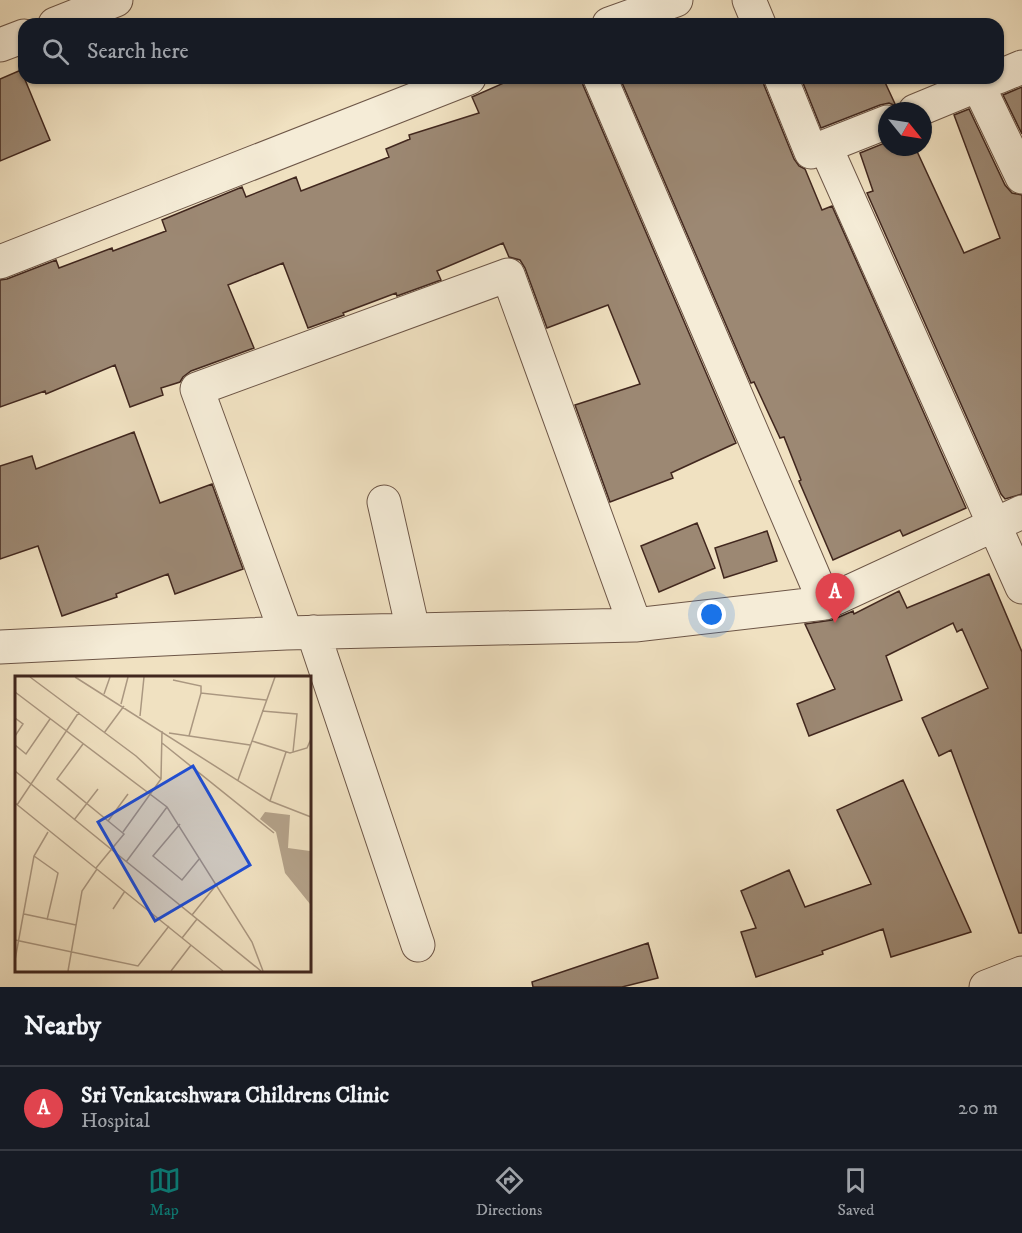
<!DOCTYPE html>
<html lang="en">
<head>
<meta charset="utf-8">
<style>
  :root { --surface:#171b24; --page:#242831; --text:#f1f3f6; --muted:#9ea1a6; --line:#363941; --accent:#0f766e }
  body { margin:0; font-family:"IM FELL DW Pica",serif; background:var(--page); color:var(--text) }
  .compass { position:absolute; left:878px; top:102px; width:54px; height:54px; border-radius:50%; background:var(--surface); box-shadow:0 2px 4px #0004; rotate:120deg }
  .you { position:absolute; left:712px; top:615px; width:21px; height:21px; margin:-15px; border:4px solid #fff; border-radius:50%; background:#1a73e8; box-shadow:0 0 0 9px #1a73e833 }
  .badge { display:grid; place-items:center; width:39px; height:39px; border-radius:50%; background:var(--accent); color:#fff; font-size:20px; font-weight:700 }
  .pin { position:absolute; translate:-50% -50px; filter:drop-shadow(0 2px 3px #0008) }
  .pin::after { content:''; position:absolute; top:32px; width:21px; height:18px; background:inherit; clip-path:polygon(0 0,100% 0,50% 100%) }
  .list { margin:0; padding:0; list-style:none }
  h2 { display:flex; justify-content:space-between; align-items:center; height:78px; margin:0; padding:0 24px; font-size:26px }
  h2 small { font-size:20px; font-weight:400; color:var(--muted) }
  .list li { display:grid; grid-template-columns:39px 1fr auto; gap:18px; align-items:center; box-sizing:border-box; height:84px; padding:0 24px; border-top:2px solid var(--line) }
  .list b { display:block; font-size:22px; white-space:nowrap }
  .list p { margin:0; font-size:20px; white-space:nowrap; color:var(--muted) }
  .list em { font-size:20px; font-style:normal; color:var(--muted) }
  .icon { flex:none; width:33px; height:33px; fill:none; stroke:currentColor; stroke-width:2; stroke-linecap:round; stroke-linejoin:round }
  .map { position:relative; flex:none; width:1022px; height:987px; overflow:hidden }
  .search { position:absolute; background:var(--surface); box-shadow:0 2px 4px #0004; left:18px; right:18px; top:18px; height:66px; display:flex; align-items:center; gap:15px; box-sizing:border-box; padding:0 21px; border-radius:18px; color:var(--muted); font-size:22px }
  .sheet { height:162px; background:var(--surface) }
  nav { display:flex; justify-content:space-around; align-items:center; box-sizing:border-box; height:84px; border-top:2px solid var(--line); background:var(--surface); font-size:16px; color:var(--muted) }
  nav a { display:grid; justify-items:center; gap:3px }
  nav .on { color:var(--accent) }
  .map>svg:first-child { display:block }
</style>
</head>
<body>
<div class="map">
<svg width="1022" height="987" viewBox="0 0 1022 987">
  <rect width="100%" height="100%" fill="#f0e1c1"/>
  <filter id="stains"><feTurbulence type="fractalNoise" baseFrequency=".00333" numOctaves="4"/><feColorMatrix values="0 0 0 0 .2 0 0 0 0 .09 0 0 0 0 .02 0 0 0 .5 -.17"/></filter>
  <radialGradient id="worn" r=".72"><stop offset=".6" stop-color="#630" stop-opacity="0"/><stop offset="1" stop-color="#630" stop-opacity=".3"/></radialGradient>
  <!-- building -->
  <path fill="#9c8873" stroke="#41271e" stroke-width="1.5" d="M21 70 50 140 0 161V79Z
    M515 78H582L583 85 736 443 671 473 673 478 610 502 575 405 640 384 608 305 547 328 525 268 520 260 509 257 503 243 437 271 441 280 397 296 396 293 343 313 344 315 308 328 283 263 228 285 254 348 191 371 183 377 180 382 161 388 163 395 130 407 115 365 46 394 45 391 0 407V280L7 279 56 260 59 268 112 248 113 251 166 231 162 220 242 187 246 197 296 177 301 191 389 157 386 149 410 139 409 135 479 113 472 97Z
    M620 78H763L764 85 794 159 799 166 805 169 822 210 832 206 966 508 903 536 900 530 833 560 799 481 801 480 784 437 780 438 754 382 751 383Z
    M801 78H883L896 106 889 103 880 105 821 128Z
    M1022 87V134L1003 95Z
    M969 109 1005 185 1012 193 1022 195V494L1005 499 1001 494 867 193 873 191 860 153 887 142V147H915L964 253 1000 238 954 115Z
    M134 432 160 503 212 484 243 569 175 594 168 574 116 594 117 597 62 616 38 546 0 559V466L32 456 36 469Z
    M697 523 715 568 659 592 641 546Z
    M767 531 777 561 724 578 715 548Z
    M989 574 1022 652V933H1019L951 750 939 756 922 718 988 688 962 629 957 632 953 623 886 656 902 700 809 736 797 704 835 689 805 624 832 620 853 611 854 614 899 591 907 608Z
    M903 780 971 932 891 957 883 929 822 951 823 954 756 977 741 932 756 928 741 891 789 870 805 907 871 884 837 810Z
    M648 943 658 978 622 987H533L532 982Z"/>
  <g fill="none" stroke-linecap="round" stroke-linejoin="round">
    <!-- minor casing -->
    <g stroke="#6d5647" stroke-width="35">
      <path id="minor" d="M749 0 759 24
        M55 24 116 0
        M609 24 676 0
        M0 45 24 36
        M998 77 1022 67
        M600 78 825 603
        M781 78 811 152 887 122
        M978 85 1022 177
        M915 111 995 78
        M826 148 1022 587
        M0 262 469 78
        M384 502 413 630
        M313 632 418 945
        M286 633 197 389 508 275 635 625
        M0 647 286 633 635 625 825 603 1022 512
        M986 987 1022 973"/>
    </g>
    <!-- minor -->
    <use href="#minor" stroke="#f5ecd7" stroke-width="33"/>
  </g>
  <!-- overview -->
  <g transform="translate(15 676)">
    <rect width="296" height="296" fill="#f0e1c1"/>
    <path d="M250 136 275 139 273 172 295 175V228L270 197 261 156 245 143Z" fill="#b4a28a"/>
    <path fill="none" stroke="#aa9780" stroke-width="1.5" d="M15 1 121 80 146 103M60 1 255 125 296 141M158 4 186 10V17M0 16 152 131 237 266 248 295M89 18 95 1M106 28 113 1M247 35 282 38 278 76M125 40 129 1M0 42 8 48 0 60M89 57 109 30M154 57 235 69M174 60 186 17 251 24M237 65 275 77 292 72 296 63M147 67 259 157M68 68 42 103 109 158 81 192M0 69 11 78 35 43M0 95 246 295M223 104 260 1M255 125 271 76M0 127 208 295M2 129 64 36M59 144 83 113M93 145 113 118M165 148 138 180 167 204 185 182M108 156 146 103 147 55M19 180 43 197 32 244M111 186 152 131M98 233 110 215M9 238 61 249M177 239 202 208M167 262 182 243M0 264 123 290 154 250M0 284 19 180 33 156M53 295 67 215 82 193M156 295 176 269"/>
    <path fill="#1d4ed8" fill-opacity="0.15" stroke="#1d4ed8" stroke-width="3" d="M178 90 235 189 140 245 83 146Z"/>
    <rect width="296" height="296" fill="none" stroke="#41271e" stroke-width="3"/>
  </g>
  <rect width="100%" height="100%" filter="url(#stains)"/>
  <rect width="100%" height="100%" fill="url(#worn)"/>
</svg>
<svg class="compass" viewBox="-18 -18 36 36"><path d="M0-13l5 13h-10z" fill="#e53935"/><path d="M0 13l5-13h-10z" fill="#9ea1a6"/></svg>
<div class="you"></div>
<div class="pin badge" style="left:835px;top:623px;background:#e0444e">A</div>
<div class="search"><svg class="icon" aria-label="search" viewBox="0 0 24 24"><circle cx="10" cy="10" r="6"/><path d="M15 15l6 6"/></svg>Search here</div>
</div>
<section class="sheet">
<h2>Nearby<small></small></h2>
<ul class="list">
<li><span class="badge" style="background:#e0444e">A</span><div><b>Sri Venkateshwara Childrens Clinic</b><p>Hospital</p></div><em>20 m</em></li>
</ul>
</section>
<nav>
<a class="on"><svg class="icon" aria-label="map" viewBox="0 0 24 24"><path d="M3 6l6-2 6 2 6-2v14l-6 2-6-2-6 2zM9 4v14M15 6v14"/></svg>Map</a>
<a><svg class="icon" aria-label="directions" viewBox="0 0 24 24"><path d="M12 3l9 9-9 9-9-9zM9 14v-3h6M13 9l2 2-2 2"/></svg>Directions</a>
<a><svg class="icon" aria-label="saved" viewBox="0 0 24 24"><path d="M7 4h10v16l-5-4-5 4z"/></svg>Saved</a>
</nav>
</body>
</html>
